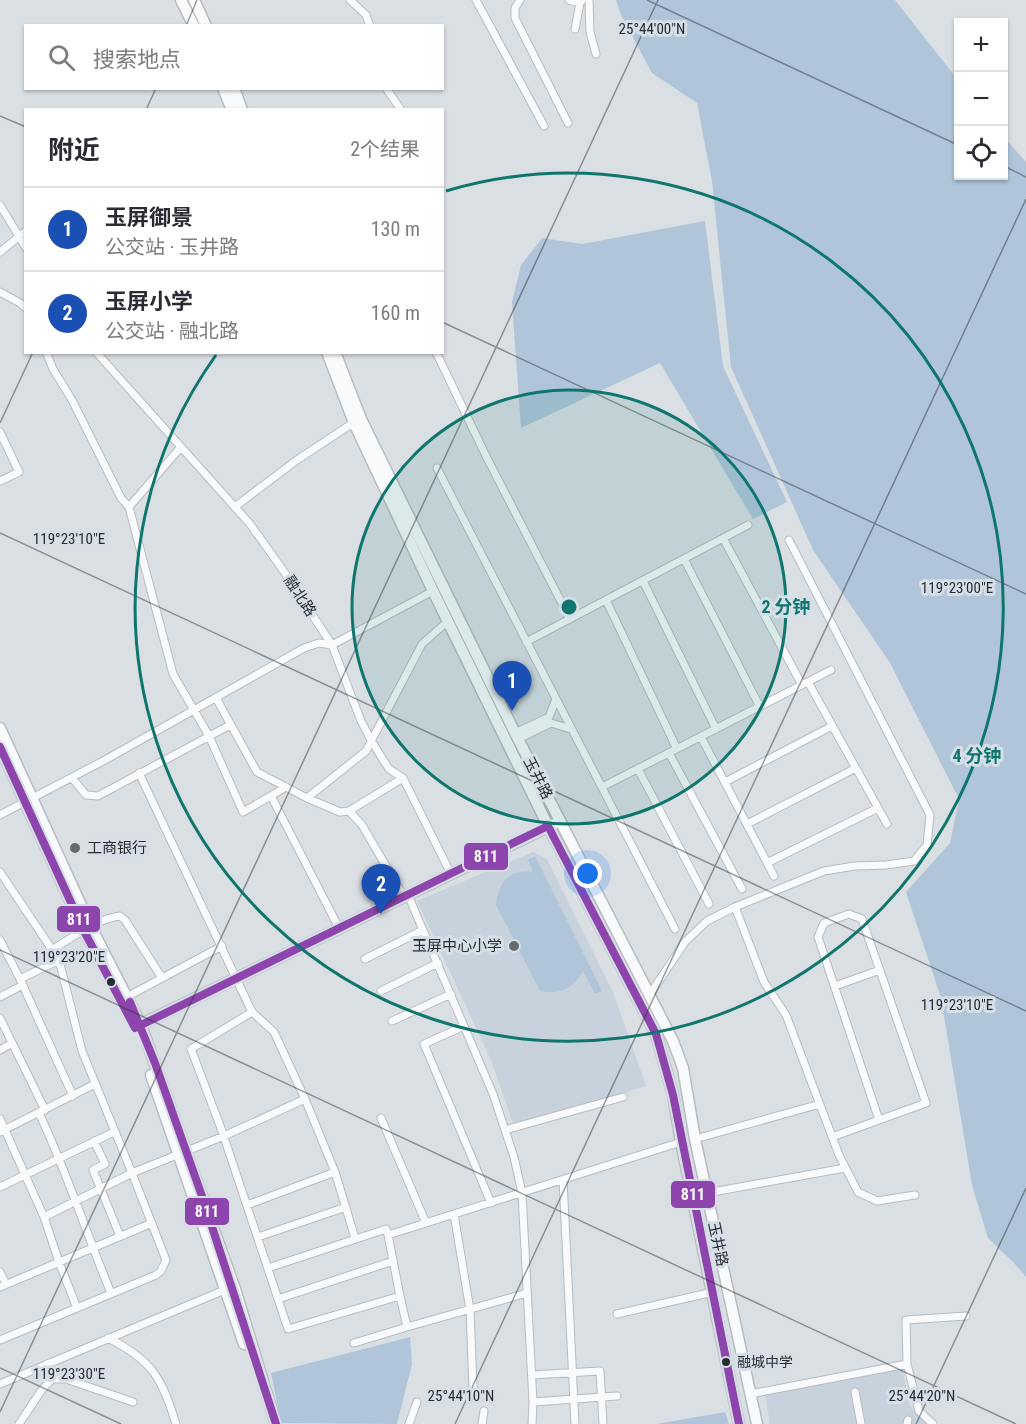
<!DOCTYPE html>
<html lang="zh">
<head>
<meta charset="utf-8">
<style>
  :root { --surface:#fff; --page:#f7f7f7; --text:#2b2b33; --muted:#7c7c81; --line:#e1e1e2; --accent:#0f766e }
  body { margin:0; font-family:"Roboto Condensed","Noto Sans SC",sans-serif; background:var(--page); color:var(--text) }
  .controls { position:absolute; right:18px; top:18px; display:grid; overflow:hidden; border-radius:0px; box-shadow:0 2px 4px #0004 }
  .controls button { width:54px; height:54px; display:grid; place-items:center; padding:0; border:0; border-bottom:2px solid var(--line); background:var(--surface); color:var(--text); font:30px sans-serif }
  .you { position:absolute; left:588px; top:874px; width:21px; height:21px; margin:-15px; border:4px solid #fff; border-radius:50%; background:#1a73e8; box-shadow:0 0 0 9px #1a73e833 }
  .badge { display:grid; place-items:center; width:39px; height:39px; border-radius:50%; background:var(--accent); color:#fff; font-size:20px; font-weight:700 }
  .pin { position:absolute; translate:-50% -50px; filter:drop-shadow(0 2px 3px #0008) }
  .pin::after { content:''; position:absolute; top:32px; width:21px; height:18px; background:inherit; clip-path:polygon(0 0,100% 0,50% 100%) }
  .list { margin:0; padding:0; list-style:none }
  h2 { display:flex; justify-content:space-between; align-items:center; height:78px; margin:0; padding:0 24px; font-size:26px }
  h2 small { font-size:20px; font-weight:400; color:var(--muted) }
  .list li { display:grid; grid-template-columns:39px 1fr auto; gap:18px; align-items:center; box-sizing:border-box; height:84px; padding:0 24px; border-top:2px solid var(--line) }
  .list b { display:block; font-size:22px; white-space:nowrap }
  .list p { margin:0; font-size:20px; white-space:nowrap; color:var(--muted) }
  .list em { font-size:20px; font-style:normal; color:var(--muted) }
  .icon { flex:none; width:33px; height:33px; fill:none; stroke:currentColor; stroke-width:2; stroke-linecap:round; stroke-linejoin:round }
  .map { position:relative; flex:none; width:1026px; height:1424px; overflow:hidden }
  .search { position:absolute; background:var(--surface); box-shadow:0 2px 4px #0004; left:24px; top:24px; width:420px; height:66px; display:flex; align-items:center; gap:15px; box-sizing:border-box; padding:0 21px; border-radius:0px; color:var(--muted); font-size:22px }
  .panel { position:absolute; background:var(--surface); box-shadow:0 2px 4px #0004; left:24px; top:108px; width:420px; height:246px; border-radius:0px }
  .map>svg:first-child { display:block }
</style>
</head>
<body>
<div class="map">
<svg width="1026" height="1424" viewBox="0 0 1026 1424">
  <rect width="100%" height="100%" fill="#dadfe4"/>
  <!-- built -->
  <path fill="#c7d2dc" d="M533 852 547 859 613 992 646 1086 514 1126 490 1058 417 901Z
    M902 1368 910 1406 927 1424H770L765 1395Z"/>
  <!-- green -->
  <path fill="#b0c5da" d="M616 0H895L958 80V176H1004V137L1026 162V1277L1014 1263 988 1238 972 1185 941 998 906 892 950 843 959 799 890 663 813 550 731 367 712 181 697 103 652 73 621 15Z
    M705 221 723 366 787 502 753 519 660 363 521 428 512 302 521 265 542 238 582 244Z
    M535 856 602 991 595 994 583 971C573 989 560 995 540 991L496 905C498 883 509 869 533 872L528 860Z
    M410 1337 412 1364 397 1424 281 1423 271 1373Z
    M725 1412 729 1424H657Z"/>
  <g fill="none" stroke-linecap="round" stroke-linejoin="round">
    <!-- street casing -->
    <g stroke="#b8bcbf" stroke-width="9">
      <path id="street" d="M350 0 366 15 370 26
        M476 0 544 126
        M520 0 515 8V18L568 123
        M569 0 580 3 582 0
        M589 0 590 32 596 54
        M575 29 580 3
        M386 88 401 110
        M0 205 26 248
        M0 252 26 231
        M0 292 20 303 26 308
        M46 352 53 369 72 400 121 498 129 507
        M96 352 250 524 285 573 332 645 361 721 372 742 389 769 403 778 451 874
        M436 352 486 456 570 619
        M0 432 19 472 0 481
        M180 448 129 507 173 674 209 736 243 812 286 787
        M437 468 675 929
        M236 506 297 460 356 421
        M723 538 802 685
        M684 559 760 707
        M643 581 716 729
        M606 600 677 749
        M526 642 748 525
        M808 682 887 824
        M216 698 257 772 307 798 366 751 422 644 448 621
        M515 733 549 717 556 699
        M701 737 774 876
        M518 739 551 723 571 729
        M669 753 742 889
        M638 769 709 904
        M139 773 252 1012 274 1032 305 1099 335 1172 355 1238
        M72 778 86 795 98 796 230 725
        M725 782 832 726
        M602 787 831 670
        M271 796 339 928
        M307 798 340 812 349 811 362 825 404 897
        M349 811 403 778
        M0 815 105 760 304 648 319 643 332 645 433 591
        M747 824 856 768
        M767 863 878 808
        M0 872 59 960 82 1051 132 1173 166 1260 161 1271 156 1275 0 1340
        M408 895 493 1094 514 1157 522 1193 533 1402 532 1424
        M735 907 764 982 786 1015 839 1155 858 1192 877 1201 915 1195
        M0 940 20 979 73 1096
        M53 949C74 937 96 919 120 916L125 920 162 978
        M365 959 423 930
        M20 979 59 960
        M835 986 880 970
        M381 991 438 963
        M650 994 685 942 707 921 735 907 824 871 855 866 886 865 914 861 927 845 930 815 789 540
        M0 997 23 985
        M121 1000 222 946
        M252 1012 191 1049 222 1131 288 1329 400 1296 388 1235 681 1142
        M0 1018 45 1110
        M392 1021 451 994
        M464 1026 424 1044 491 1203
        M0 1050 12 1043
        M39 1113C67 1172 86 1233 111 1293
        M381 1118 426 1223
        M0 1119 44 1217 59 1262 77 1308
        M505 1130 623 1097
        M0 1132 95 1084
        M832 1137 926 1103 862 919 849 914 824 923 818 937 879 1120
        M695 1139 820 1104
        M94 1141 105 1164 93 1170 120 1236
        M563 1180 575 1424
        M0 1187 114 1132
        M707 1193 845 1168
        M247 1205 335 1172
        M454 1214 470 1310 473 1388
        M44 1217 132 1173 224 1136 305 1099
        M258 1237 346 1207
        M268 1268 386 1229 388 1235
        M0 1272 6 1284
        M0 1287 152 1223
        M278 1299 393 1261
        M617 1314 713 1292
        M407 1327 527 1293
        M108 1338C152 1360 162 1378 176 1424
        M354 1343 407 1327 400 1296
        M532 1375 600 1371 603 1424
        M52 1379H66L133 1402
        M0 1384 227 1289
        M855 1392 861 1424
        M750 1394 907 1364
        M533 1402 617 1396
        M19 1424 41 1391 52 1379 49 1363
        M409 1424 417 1402
        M482 1424 484 1411
        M907 1424 908 1420
        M933 1424 919 1411 907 1364 906 1320 966 1316"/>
    </g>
    <!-- secondary casing -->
    <g stroke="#b8bcbf" stroke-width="13">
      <path id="secondary" d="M181 0 194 26
        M194 0 206 26
        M223 88 232 110
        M234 88 242 110
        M327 352 354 423 433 591 548 826 656 1034 673 1095 681 1142 739 1424
        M335 352 361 419 515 733 673 1041 683 1068 695 1139 757 1424
        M0 728 91 927 141 1025 235 1289 276 1424
        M0 747 84 931 105 970
        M136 1027 554 824
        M151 1075 244 1344"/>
    </g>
    <!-- street -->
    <use href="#street" stroke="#f9fafb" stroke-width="7"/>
    <!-- secondary -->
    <use href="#secondary" stroke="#f9fafb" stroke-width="10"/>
    <!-- bus-1 casing -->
    <g stroke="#d6dfe8" stroke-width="12">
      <path id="bus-1" d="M0 747 84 931 135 1028 548 826 656 1034 673 1095 739 1424
        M130 1002 155 1063 203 1199 276 1424"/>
    </g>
    <!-- bus-1 -->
    <use href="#bus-1" stroke="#8e44ad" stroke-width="8"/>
  </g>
  <!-- ticks -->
  <path fill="none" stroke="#282c2f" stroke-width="1.5" stroke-opacity="0.45" d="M647 0 958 145M186 26 197 0M146 110 156 88M0 116 26 127M1004 166 1026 177M442 322 1026 594M0 423 33 352M0 533 1026 1011M0 950 1016 1424M0 1368 121 1424M0 1412 658 0M455 1424 1026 199M916 1424 1026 1188"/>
  <!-- distance rings -->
  <circle cx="569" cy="607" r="217" fill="#0f766e" fill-opacity=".12"/>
  <g fill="none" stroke="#0f766e" stroke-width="3">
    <circle cx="569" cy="607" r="217"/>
    <path d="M446 191A434 434 0 1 1 216 355"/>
  </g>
  <!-- markers -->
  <g fill="#666b6e" stroke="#d6dfe8" stroke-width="2">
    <circle cx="75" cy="848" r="6"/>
    <circle cx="514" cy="946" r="6"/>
  </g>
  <g fill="#282c2f" stroke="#d6dfe8" stroke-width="2">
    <circle cx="111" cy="982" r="5"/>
    <circle cx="726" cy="1362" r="5"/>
  </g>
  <g text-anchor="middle" stroke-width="6" stroke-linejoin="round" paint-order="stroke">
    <!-- bus labels -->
    <g font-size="14" fill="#282c2f" stroke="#d6dfe8" text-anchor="start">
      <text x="737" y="1367">融城中学</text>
    </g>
    <!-- street labels -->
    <g font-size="15" fill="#282c2f" stroke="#d6dfe8">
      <text transform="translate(300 596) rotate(57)" y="5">融北路</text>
      <text transform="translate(538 778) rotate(63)" y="5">玉井路</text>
      <text transform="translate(718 1244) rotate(78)" y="5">玉井路</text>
    </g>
    <!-- poi labels -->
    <g font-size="15" fill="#282c2f" stroke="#d6dfe8" text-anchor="start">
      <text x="87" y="853">工商银行</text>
      <text x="502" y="951" text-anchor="end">玉屏中心小学</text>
    </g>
  </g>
  <g font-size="15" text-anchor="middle" fill="#282c2f" stroke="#d6dfe8" stroke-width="6" stroke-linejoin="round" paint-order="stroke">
    <text x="652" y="34">25°44'00"N</text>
    <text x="69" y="544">119°23'10"E</text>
    <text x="957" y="593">119°23'00"E</text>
    <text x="69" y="962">119°23'20"E</text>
    <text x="957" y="1010">119°23'10"E</text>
    <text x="69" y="1379">119°23'30"E</text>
    <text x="461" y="1401">25°44'10"N</text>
    <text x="922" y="1401">25°44'20"N</text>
  </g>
  <circle cx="569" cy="607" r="9" fill="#0f766e" stroke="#d6dfe8" stroke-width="3"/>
  <g font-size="18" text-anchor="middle" font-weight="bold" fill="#0f766e" stroke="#d6dfe8" stroke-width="6" stroke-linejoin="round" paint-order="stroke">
    <text x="786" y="613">2 分钟</text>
    <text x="977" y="762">4 分钟</text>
  </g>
  <g stroke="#d6dfe8" stroke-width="2">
    <rect x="463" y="842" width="46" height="29" rx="6" fill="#8e44ad"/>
    <rect x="56" y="905" width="45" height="28" rx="6" fill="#8e44ad"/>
    <rect x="670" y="1180" width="46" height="29" rx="6" fill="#8e44ad"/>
    <rect x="184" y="1197" width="46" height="29" rx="6" fill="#8e44ad"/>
  </g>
  <g font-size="16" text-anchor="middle" font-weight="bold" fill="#fff">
    <text x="486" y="862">811</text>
    <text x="79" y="925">811</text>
    <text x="693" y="1200">811</text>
    <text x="207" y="1217">811</text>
  </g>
</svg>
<div class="controls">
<button>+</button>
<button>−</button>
<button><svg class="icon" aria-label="locate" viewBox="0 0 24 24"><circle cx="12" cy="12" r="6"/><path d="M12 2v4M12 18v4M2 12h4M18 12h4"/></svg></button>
</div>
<div class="you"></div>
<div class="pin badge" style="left:512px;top:711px;background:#1a4fb4">1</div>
<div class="pin badge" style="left:381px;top:914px;background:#1a4fb4">2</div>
<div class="search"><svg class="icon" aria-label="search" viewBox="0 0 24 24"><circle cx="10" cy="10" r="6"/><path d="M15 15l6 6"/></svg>搜索地点</div>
<section class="panel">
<h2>附近<small>2个结果</small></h2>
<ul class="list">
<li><span class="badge" style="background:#1a4fb4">1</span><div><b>玉屏御景</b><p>公交站 · 玉井路</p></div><em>130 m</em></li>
<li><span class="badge" style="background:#1a4fb4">2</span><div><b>玉屏小学</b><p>公交站 · 融北路</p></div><em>160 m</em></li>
</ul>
</section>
</div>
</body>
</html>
